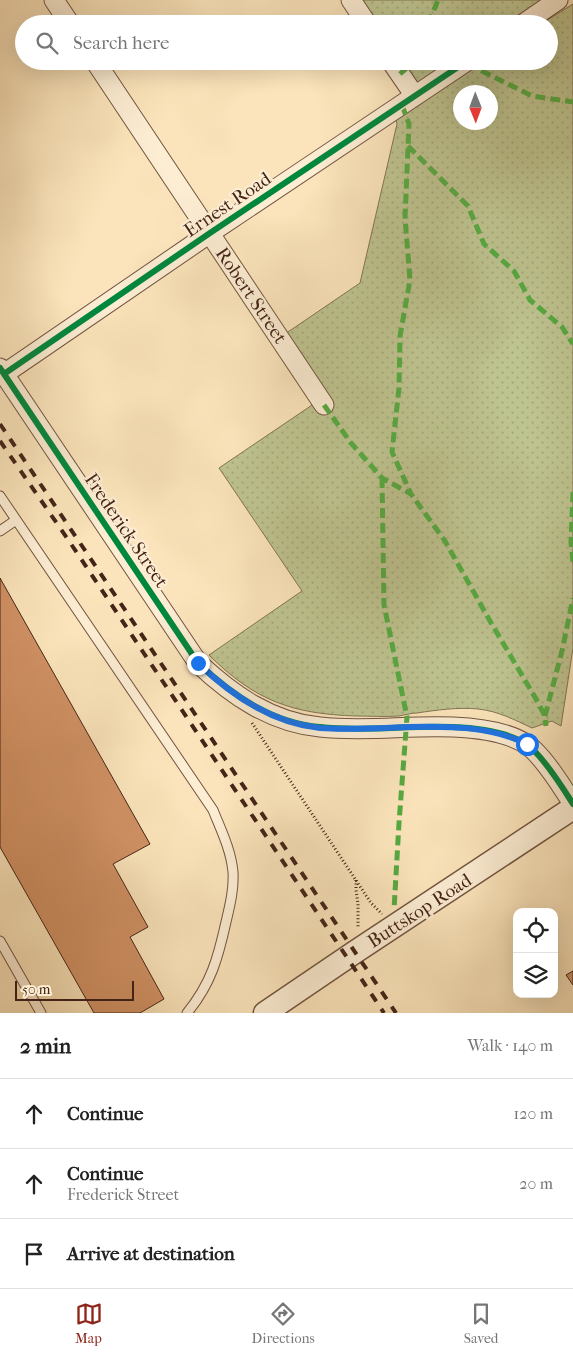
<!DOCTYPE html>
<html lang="en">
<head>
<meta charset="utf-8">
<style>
  :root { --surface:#fff; --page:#f6f6f6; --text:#222; --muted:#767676; --line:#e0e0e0; --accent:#8f2418 }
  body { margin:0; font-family:"IM FELL French Canon",serif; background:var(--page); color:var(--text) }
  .controls { position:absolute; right:15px; bottom:15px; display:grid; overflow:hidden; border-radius:10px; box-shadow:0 5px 20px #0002 }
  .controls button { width:45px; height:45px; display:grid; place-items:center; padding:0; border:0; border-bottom:1px solid var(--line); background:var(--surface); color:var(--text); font:25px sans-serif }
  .compass { position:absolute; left:453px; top:85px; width:45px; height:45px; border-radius:50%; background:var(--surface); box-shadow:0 5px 20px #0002; rotate:179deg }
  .scale { position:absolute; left:15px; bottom:12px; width:119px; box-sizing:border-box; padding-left:5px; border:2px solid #452418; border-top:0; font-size:14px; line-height:18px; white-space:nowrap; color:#452418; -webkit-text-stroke:4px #fcedd3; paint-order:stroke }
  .stop { position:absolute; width:15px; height:15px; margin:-11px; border:4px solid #1a73e8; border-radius:50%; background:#fff }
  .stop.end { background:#1a73e8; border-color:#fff; box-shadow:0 1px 5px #0008 }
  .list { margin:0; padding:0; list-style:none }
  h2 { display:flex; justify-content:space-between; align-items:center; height:65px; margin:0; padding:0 20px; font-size:21px }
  h2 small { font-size:16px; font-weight:400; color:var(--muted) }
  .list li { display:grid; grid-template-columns:32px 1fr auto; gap:15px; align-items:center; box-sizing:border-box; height:70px; padding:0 20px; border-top:1px solid var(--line) }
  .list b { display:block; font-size:19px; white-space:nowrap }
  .list p { margin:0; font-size:16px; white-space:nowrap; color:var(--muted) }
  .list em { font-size:16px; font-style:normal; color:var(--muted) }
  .icon { flex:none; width:28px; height:28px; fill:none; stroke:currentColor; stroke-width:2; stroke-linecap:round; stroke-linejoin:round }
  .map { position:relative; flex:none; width:573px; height:1013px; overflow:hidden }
  .search { position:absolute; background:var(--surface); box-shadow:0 5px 20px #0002; left:15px; right:15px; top:15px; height:55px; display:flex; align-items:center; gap:12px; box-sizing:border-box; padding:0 18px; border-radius:28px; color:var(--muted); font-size:19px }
  .sheet { height:275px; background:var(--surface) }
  nav { display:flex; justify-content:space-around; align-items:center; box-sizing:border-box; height:70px; border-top:1px solid var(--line); background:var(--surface); font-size:14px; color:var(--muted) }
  nav a { display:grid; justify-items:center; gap:2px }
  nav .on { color:var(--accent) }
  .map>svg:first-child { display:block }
</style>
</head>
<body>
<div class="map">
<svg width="573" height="1013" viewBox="0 0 573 1013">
  <defs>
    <pattern id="grass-dots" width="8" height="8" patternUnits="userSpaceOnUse" patternTransform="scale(1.25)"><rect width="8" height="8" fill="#bec490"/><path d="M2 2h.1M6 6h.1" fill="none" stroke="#a5a87b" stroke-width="1.8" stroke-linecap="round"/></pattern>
  </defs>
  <rect width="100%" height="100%" fill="#fbe4bb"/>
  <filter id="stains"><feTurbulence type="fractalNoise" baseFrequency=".004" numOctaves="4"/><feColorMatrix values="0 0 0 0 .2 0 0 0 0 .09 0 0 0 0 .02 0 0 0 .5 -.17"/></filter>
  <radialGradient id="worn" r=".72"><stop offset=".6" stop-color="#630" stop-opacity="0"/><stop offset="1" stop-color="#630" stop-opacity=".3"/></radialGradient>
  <!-- grass -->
  <path fill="url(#grass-dots)" stroke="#827454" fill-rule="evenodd" d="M358 0H549L514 24H374Z
    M573 4V648L561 726 552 721 532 728C515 720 498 711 478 709 458 707 437 710 417 713 411 713 405 715 399 716 385 717 370 716 356 716 293 714 255 701 209 655L302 591 219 468 321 399 285 334 360 283 397 124 395 117 482 61H549V24H541ZM460 92H490V122H460Z
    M399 61H458L418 83 413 80Z"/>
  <!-- building -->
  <path fill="#d09164" stroke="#452418" d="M0 578 150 844 113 864 148 927 130 937 164 999 140 1013H94L0 847Z
    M573 971V985L566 975Z"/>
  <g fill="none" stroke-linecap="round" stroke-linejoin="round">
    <!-- service casing -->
    <g stroke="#725441" stroke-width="11">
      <path id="service" d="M0 496 213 810C221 830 231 850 233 872 234 889 230 905 226 922 218 958 211 984 187 1013
        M0 531 16 520
        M0 941 41 1013"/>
    </g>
    <!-- minor casing -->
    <g stroke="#725441" stroke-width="21">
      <path id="minor" d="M54 0 70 24
        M351 0 367 24
        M523 24 558 0
        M95 61 324 405
        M391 61 415 96
        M0 368 198 663C232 695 272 723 320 727 364 732 409 725 453 727 477 728 506 731 526 744 542 754 563 788 573 804
        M4 374 210 233 467 61"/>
    </g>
    <!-- tertiary casing -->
    <g stroke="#725441" stroke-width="25">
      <path id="tertiary" d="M265 1013 355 952 573 808"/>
    </g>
    <!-- path -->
    <path stroke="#452418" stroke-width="3" stroke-dasharray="1 2.5" stroke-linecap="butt" d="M252 723 371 903 382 914
      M356 880V890L358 904V928"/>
    <!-- service -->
    <use href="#service" stroke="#fcedd3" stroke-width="9"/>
    <!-- minor -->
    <use href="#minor" stroke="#fcedd3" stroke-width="19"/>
    <!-- tertiary -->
    <use href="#tertiary" stroke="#fcedd3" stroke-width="22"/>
    <!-- rail -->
    <path stroke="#452418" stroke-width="4" stroke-dasharray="9 9" stroke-linecap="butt" d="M0 424 396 1013
      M0 441 67 538 384 1013"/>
    <!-- quiet -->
    <path stroke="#56aa42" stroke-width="5" stroke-dasharray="10 5" stroke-linecap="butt" d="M428 24 438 0
      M470 61 482 71 532 96 573 102
      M400 74 410 65 411 61
      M402 105 409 124 405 218 410 280 400 336 399 388 392 452 411 494
      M408 146 468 206 484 244 514 271 530 300 562 327 573 344
      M324 405 351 443 382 478 411 494 445 541 490 621 536 699 545 716 546 726
      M382 478 384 605 407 717 399 823 394 910
      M573 492 571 542 573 562
      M545 716 562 651 573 598"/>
    <!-- cycleway casing -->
    <g stroke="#fcedd3" stroke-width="9">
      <path id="cycleway" d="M0 368 198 663C232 695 272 723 320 727 364 732 409 725 453 727 477 728 506 731 526 744 542 754 563 788 573 804
        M4 374 210 233 467 61"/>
    </g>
    <!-- cycleway -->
    <use href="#cycleway" stroke="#00873e" stroke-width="6"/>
  </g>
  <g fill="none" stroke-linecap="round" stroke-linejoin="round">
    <!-- route -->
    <path stroke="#1a73e8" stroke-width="6" d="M198 663C232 696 272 723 320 728 349 730 379 728 408 727 449 726 490 726 527 744"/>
  </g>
  <g text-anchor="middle" stroke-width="4.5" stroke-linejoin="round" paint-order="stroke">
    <!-- street labels -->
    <g font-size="19" fill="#452418" stroke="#fcedd3">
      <text transform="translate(227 204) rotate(-34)" y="7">Ernest Road</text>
      <text transform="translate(252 295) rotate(56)" y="7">Robert Street</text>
      <text transform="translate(127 530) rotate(56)" y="7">Frederick Street</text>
      <text transform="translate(419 910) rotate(-33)" y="7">Buttskop Road</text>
    </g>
  </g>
  <rect width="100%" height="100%" filter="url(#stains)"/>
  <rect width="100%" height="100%" fill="url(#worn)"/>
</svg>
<div class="controls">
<button><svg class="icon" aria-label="locate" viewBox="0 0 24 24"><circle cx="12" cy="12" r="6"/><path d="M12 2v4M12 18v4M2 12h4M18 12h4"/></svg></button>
<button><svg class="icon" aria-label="layers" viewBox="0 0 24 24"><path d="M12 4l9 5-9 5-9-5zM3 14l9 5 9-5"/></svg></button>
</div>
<svg class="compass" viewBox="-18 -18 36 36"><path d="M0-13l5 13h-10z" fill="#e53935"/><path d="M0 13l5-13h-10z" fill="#767676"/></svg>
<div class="scale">50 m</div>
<div class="stop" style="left:527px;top:744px"></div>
<div class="stop end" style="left:198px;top:663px"></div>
<div class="search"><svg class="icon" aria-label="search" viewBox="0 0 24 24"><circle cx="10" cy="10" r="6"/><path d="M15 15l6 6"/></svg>Search here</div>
</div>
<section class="sheet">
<h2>2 min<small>Walk · 140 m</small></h2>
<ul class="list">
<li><svg class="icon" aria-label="ahead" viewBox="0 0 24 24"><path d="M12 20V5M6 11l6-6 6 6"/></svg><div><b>Continue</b></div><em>120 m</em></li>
<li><svg class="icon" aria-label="ahead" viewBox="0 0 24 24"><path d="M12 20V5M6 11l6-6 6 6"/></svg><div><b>Continue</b><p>Frederick Street</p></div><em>20 m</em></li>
<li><svg class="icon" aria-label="arrive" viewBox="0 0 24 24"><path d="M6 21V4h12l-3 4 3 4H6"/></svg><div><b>Arrive at destination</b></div></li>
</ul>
</section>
<nav>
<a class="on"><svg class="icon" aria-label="map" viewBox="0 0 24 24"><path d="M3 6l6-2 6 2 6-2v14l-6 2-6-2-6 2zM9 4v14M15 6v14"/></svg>Map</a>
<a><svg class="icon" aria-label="directions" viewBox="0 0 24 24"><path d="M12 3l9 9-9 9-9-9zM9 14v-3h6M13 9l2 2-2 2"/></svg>Directions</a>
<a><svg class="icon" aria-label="saved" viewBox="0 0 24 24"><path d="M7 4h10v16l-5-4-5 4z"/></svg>Saved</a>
</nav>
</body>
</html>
